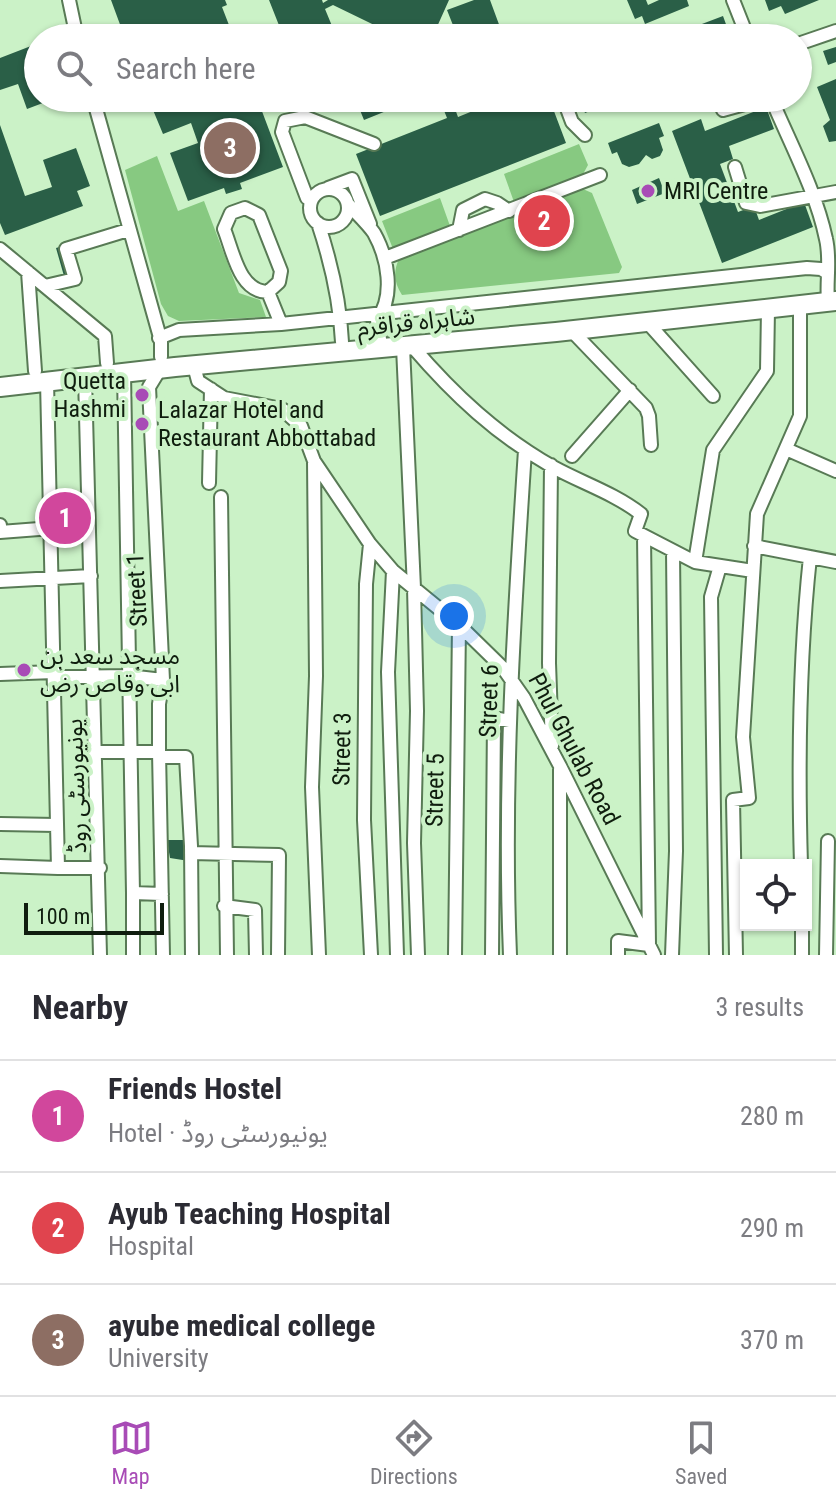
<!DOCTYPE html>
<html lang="en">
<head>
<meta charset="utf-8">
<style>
  :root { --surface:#fff; --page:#f2f2f3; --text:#2b2b33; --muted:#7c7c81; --line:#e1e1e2; --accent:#a84bb6 }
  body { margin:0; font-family:"Roboto Condensed","Noto Sans Arabic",sans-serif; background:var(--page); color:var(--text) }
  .controls { position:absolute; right:24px; bottom:24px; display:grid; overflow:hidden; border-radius:0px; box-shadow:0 2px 6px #0004 }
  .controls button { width:72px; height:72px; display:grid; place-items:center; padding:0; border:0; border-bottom:2px solid var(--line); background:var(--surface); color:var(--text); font:40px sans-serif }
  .scale { position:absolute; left:24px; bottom:20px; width:140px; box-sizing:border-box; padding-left:8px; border:4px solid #0f1d0e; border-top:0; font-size:22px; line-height:28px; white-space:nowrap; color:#0f1d0e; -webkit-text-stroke:6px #cbf2c7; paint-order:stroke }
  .you { position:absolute; left:454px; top:616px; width:28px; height:28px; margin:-20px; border:6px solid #fff; border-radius:50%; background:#1a73e8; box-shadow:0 0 0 12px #1a73e833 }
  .badge { display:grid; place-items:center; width:52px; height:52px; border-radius:50%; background:var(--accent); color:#fff; font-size:26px; font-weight:700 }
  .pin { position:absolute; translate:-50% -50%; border:4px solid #fff; box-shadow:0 2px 8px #0006 }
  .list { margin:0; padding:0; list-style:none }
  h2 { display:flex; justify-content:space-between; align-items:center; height:104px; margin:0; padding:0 32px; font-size:34px }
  h2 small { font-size:26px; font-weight:400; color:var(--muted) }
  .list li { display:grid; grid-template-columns:52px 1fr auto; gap:24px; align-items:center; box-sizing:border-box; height:112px; padding:0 32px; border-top:2px solid var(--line) }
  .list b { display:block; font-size:30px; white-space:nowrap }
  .list p { margin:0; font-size:26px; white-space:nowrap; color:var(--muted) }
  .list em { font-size:26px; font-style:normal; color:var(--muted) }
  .icon { flex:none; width:44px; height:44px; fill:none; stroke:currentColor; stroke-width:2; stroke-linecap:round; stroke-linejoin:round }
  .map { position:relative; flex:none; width:836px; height:955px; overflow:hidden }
  .search { position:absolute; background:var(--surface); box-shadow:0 2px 6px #0004; left:24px; right:24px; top:24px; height:88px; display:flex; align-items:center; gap:20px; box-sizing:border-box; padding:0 28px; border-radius:44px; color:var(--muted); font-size:30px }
  .sheet { height:440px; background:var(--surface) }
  nav { display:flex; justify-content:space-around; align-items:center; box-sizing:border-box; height:112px; border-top:2px solid var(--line); background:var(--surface); font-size:22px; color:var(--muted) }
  nav a { display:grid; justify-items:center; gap:4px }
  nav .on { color:var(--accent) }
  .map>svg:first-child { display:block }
</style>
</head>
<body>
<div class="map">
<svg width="836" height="955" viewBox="0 0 836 955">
  <rect width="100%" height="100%" fill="#cbf2c7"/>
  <!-- green -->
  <path fill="#87c981" d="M579 144 588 165 582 176 514 202 504 174Z
    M157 156 178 211 204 201 239 293 260 300 266 317 179 321 168 316 161 304 125 170Z
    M583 189 592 193 622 267 619 273 402 295C394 283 393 272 399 259Z
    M440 198 450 226 393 249 382 221Z"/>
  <!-- building -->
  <path fill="#2a5f47" d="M111 0H225L227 5 222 7 234 38H125Z
    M269 0H322L323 3 328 0H449L432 38H401L333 5 325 9 337 38H284Z
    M474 0H490L504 38H458L447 10Z
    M627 0H646L648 5 659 0H687L689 6 645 24 642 16 635 19Z
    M765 0H819L785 14 781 6 769 11Z
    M723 16 731 38H698L694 27Z
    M692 28 695 38H666Z
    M31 46 35 61 38 60V98H56L27 109 18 84 0 90V58Z
    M836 47V62L828 65 823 51Z
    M836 79V141L829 142 823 126 830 120 817 87Z
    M148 98H257L283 167 240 183 242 189 226 194 224 188 188 201 170 153 198 143 191 123 163 134Z
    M355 98H404L406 103 364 120Z
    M439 98H451L458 117 505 98H549L566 143 380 216 356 154 447 118Z
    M579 98H623L585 113Z
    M766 107 774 129 729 146 733 159 720 164 738 212 754 206 759 220 804 202 813 227 722 263 672 131 701 119 705 131Z
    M659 123 664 136 659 138 663 150 660 156 652 159 646 155 639 164 629 167 622 164 617 152 612 154 608 143Z
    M0 125 25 196 52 187 43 160 76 148 90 186 77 191 83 206 5 235 0 223Z
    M659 178 665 193 637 204 632 190Z
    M70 244 75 249 78 272 64 276 56 248Z
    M167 840H189V861L170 858Z"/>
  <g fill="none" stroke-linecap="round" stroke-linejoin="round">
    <!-- minor casing -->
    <g stroke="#587a55" stroke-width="16">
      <path id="minor" d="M69 0 77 38
        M733 0 748 38
        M798 44 836 31
        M93 98 161 341V357
        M563 98 572 122 585 135
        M722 98 719 100 723 110 767 98
        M771 98C790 143 816 191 826 239 831 260 826 281 828 302
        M735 167 746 203 760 206 836 192
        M328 188 352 179 370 224
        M310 208a19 19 0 1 1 38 0a19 19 0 1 1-38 0Z
        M307 198 282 132 285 121 305 117 374 144
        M348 204C356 213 367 223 374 233 388 258 395 296 377 320L380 339
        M245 208 259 215 281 271 279 282 268 292C239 292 233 251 224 229L231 213Z
        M318 223C331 262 340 301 342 342
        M459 230 463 210 485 199 497 203 509 211
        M0 249 105 336 107 363
        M385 258 600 175
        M28 272 35 371
        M45 286 75 279 66 249 128 230
        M268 292 281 324
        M647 322 713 396
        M571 330 646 408 649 416 651 445
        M159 338 179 330 281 324 807 268 821 269 826 272
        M412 346C454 395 497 435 553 467 582 483 614 493 641 514L635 531 695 562 753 571
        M403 347 414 588 417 711 414 843 418 955
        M194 366 198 381 224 398 282 409 301 426 314 461 370 544 393 571 459 625 503 668 524 698 560 766 654 955
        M160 369 149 387 163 680 159 704V752L163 955
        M124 373 133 893 162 894
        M85 377 100 955
        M47 381 58 868H100
        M786 449 836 471
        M572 456 630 390
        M314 461 316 676 312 787 319 955
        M551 465 549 663 552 746
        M209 483 211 389
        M221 497 227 955
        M0 525V532L52 528
        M370 544 366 584 364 820 371 955
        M754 546 836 562
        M695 562 713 450 767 371 768 309
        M393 571 388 672 397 955
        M0 581 91 576
        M0 674 54 672
        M54 677 128 676 163 680
        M97 752H159
        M159 757H186L191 846 192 955
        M560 769V955
        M0 824 56 825
        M191 853 279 855 278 955
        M801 865C798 762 799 660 810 557
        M0 866 58 868
        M224 906 255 910 256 955
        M802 925V955
        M133 955V893
        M455 955 459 625
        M492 955 494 718 510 721
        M510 955C503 786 514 618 525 450
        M618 955V941L649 945 644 536
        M672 955 676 851 673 551
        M716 955 711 597 720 566
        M736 955 733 800 749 798 743 737 757 514 800 416V305
        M826 955 828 841"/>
    </g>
    <!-- highway casing -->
    <g stroke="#587a55" stroke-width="22">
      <path id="highway" d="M0 387 175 367 556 332 836 301"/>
    </g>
    <!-- minor -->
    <use href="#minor" stroke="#fff" stroke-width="12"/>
    <!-- highway -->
    <use href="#highway" stroke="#fff" stroke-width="18"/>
  </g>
  <!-- markers -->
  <g fill="#a84bb6" stroke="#cbf2c7" stroke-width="3">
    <circle cx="648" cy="191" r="8"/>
    <circle cx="142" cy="395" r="8"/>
    <circle cx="142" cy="424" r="8"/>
    <circle cx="24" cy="670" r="8"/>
  </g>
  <g text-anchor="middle" stroke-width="8" stroke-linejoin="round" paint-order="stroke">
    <!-- poi labels -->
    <g font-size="24" fill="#0f1d0e" stroke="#cbf2c7" text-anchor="start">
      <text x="664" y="199">MRI Centre</text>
      <text x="126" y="389" text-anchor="end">Quetta<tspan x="126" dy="28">Hashmi</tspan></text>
      <text x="158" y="418">Lalazar Hotel and<tspan x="158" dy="28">Restaurant Abbottabad</tspan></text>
      <text x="40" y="664">مسجد سعد بن<tspan x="40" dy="28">ابی وقاص رض</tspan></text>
    </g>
    <!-- street labels -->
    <g font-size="24" fill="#0f1d0e" stroke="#cbf2c7">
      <text transform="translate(416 322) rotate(-6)" y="8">شاہراہ قراقرم</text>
      <text transform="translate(137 590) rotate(-93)" y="8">Street 1</text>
      <text transform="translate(489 701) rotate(-88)" y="8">Street 6</text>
      <text transform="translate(342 749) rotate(-89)" y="8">Street 3</text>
      <text transform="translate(574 749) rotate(62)" y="8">Phul Ghulab Road</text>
      <text transform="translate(76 786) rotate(-92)" y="8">یونیورسٹی روڈ</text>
      <text transform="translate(435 790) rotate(-89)" y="8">Street 5</text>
    </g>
  </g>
</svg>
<div class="controls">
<button><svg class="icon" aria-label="locate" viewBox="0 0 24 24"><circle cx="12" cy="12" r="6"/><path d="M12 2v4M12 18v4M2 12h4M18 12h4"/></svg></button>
</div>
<div class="scale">100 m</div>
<div class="you"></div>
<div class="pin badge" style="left:65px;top:518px;background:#d1479c">1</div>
<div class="pin badge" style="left:544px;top:221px;background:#e0444e">2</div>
<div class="pin badge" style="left:230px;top:148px;background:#8d6e63">3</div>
<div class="search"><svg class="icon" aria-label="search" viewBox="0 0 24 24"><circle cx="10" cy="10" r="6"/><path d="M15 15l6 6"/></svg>Search here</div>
</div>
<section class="sheet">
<h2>Nearby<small>3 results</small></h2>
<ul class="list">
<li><span class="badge" style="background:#d1479c">1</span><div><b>Friends Hostel</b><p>Hotel · یونیورسٹی روڈ</p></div><em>280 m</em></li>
<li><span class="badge" style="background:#e0444e">2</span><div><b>Ayub Teaching Hospital</b><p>Hospital</p></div><em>290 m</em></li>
<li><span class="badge" style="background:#8d6e63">3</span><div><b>ayube medical college</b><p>University</p></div><em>370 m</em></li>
</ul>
</section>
<nav>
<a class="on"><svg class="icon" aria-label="map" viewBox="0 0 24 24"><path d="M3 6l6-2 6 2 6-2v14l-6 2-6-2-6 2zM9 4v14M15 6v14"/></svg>Map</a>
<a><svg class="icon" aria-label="directions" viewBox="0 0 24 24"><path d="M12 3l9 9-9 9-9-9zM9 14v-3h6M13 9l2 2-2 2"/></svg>Directions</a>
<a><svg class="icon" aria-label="saved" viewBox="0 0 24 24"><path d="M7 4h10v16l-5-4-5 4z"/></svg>Saved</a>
</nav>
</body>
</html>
